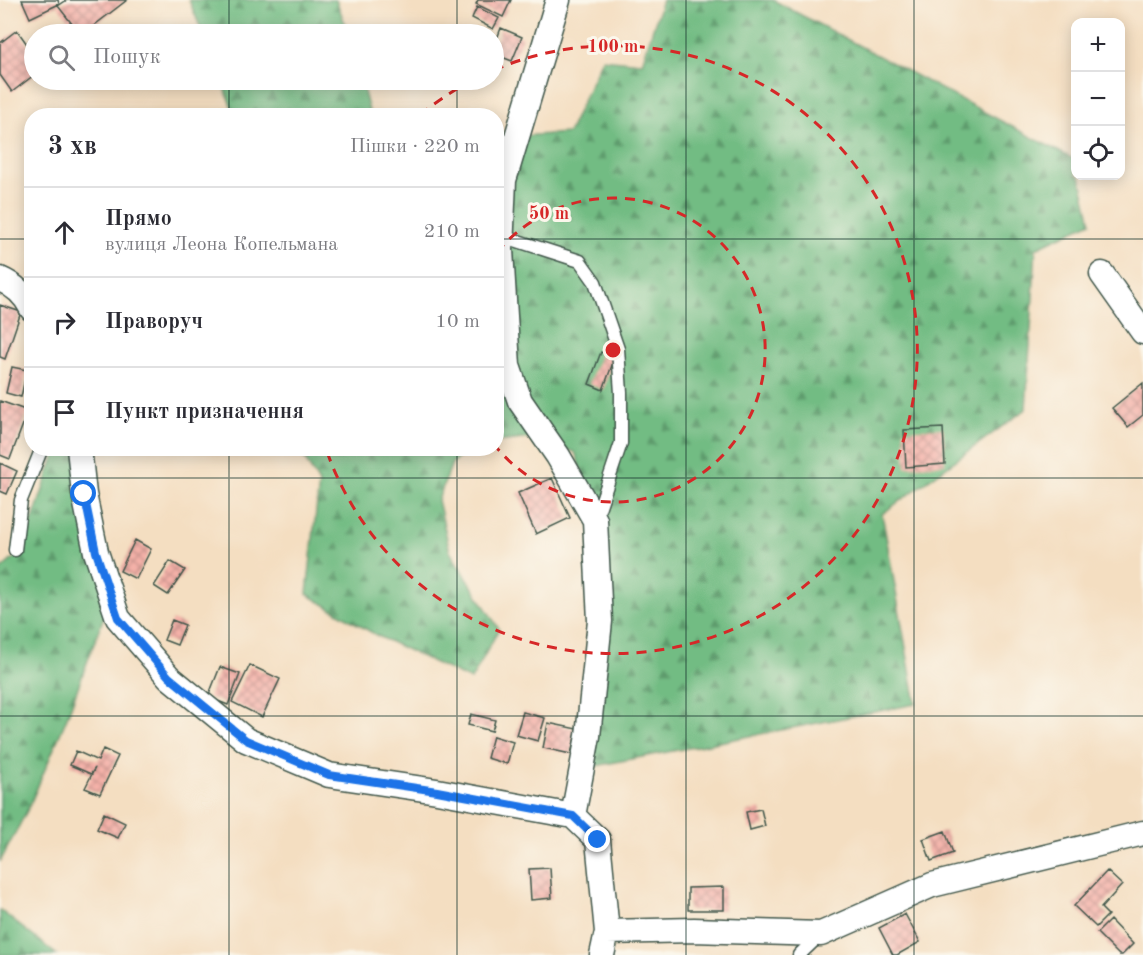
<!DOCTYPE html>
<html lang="uk">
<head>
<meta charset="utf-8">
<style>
  :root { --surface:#fff; --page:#f2f2f3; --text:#2b2b33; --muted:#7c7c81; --line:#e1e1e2 }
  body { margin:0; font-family:"Old Standard TT",serif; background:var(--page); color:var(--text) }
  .controls { position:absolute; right:18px; top:18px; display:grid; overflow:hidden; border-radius:12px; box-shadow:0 3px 15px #0003 }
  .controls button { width:54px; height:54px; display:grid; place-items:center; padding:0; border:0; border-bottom:2px solid var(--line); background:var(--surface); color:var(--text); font:30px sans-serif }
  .stop { position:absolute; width:18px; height:18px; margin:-14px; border:4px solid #1a73e8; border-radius:50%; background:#fff }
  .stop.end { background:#1a73e8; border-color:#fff; box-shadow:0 2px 6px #0008 }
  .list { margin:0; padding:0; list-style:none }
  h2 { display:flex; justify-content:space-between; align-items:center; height:78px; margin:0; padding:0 24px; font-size:26px }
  h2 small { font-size:20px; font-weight:400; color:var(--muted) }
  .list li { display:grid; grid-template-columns:39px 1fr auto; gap:18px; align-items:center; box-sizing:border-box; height:90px; padding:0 24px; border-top:2px solid var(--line) }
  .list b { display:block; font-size:22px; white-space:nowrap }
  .list p { margin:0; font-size:20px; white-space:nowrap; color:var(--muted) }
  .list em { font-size:20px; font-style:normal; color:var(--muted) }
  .icon { flex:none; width:33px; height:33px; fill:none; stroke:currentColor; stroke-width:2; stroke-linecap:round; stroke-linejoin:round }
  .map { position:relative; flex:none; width:1143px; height:955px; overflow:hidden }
  .search { position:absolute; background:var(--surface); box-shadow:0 3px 15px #0003; left:24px; top:24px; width:480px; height:66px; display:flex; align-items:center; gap:15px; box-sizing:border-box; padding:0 21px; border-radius:33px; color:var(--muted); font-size:22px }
  .panel { position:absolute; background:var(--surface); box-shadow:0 3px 15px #0003; left:24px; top:108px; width:480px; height:348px; border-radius:24px }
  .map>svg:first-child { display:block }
</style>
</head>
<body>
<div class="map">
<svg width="1143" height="955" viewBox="0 0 1143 955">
  <defs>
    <pattern id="forest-firs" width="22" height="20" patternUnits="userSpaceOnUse" patternTransform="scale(1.5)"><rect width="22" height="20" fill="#72bc83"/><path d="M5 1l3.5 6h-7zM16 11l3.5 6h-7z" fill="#5d9a6c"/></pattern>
    <pattern id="building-cross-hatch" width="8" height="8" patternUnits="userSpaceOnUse" patternTransform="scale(1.5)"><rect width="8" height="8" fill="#f4b1a8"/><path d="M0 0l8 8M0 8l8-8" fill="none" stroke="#c5918a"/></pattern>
  </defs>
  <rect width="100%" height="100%" fill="#fbf7ec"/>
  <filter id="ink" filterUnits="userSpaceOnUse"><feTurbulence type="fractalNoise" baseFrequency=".0167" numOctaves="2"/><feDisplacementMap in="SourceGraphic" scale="12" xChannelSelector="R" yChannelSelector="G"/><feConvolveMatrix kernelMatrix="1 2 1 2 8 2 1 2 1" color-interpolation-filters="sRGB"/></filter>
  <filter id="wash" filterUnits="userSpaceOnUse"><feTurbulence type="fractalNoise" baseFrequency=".008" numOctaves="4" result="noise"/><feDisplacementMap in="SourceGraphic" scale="24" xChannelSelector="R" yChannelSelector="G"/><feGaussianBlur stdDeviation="1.35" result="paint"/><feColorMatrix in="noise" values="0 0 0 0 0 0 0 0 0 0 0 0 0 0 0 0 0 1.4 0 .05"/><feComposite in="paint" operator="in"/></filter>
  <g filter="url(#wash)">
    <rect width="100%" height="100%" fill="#f4dec1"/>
    <!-- forest -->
    <path fill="url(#forest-firs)" stroke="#487c5c" stroke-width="1.5" d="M189 0H336L349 34H203Z
      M662 0H773L1075 160 1076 176H1080L1091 222 1036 248 1026 409 882 514 916 704 595 766 607 544 575 452 532 438 497 442 496 163 502 137 568 133 602 59 642 63Z
      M221 80H361L370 115H235Z
      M57 449H76L107 608 66 720 29 807 0 862V570L22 551Z
      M299 449H472L452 463 438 500 450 552 499 629 471 680 376 635 307 594 319 483Z
      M0 910 57 955H0Z"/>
    <g id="blocks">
      <!-- building -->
      <path fill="url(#building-cross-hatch)" d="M22 0H58L59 4 30 18Z
        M67 0H127L83 34H80L58 6Z
        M478 0H511L503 17 476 4Z
        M477 7 499 18 493 29 472 18Z
        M501 28 522 37 512 61 494 54V47Z
        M17 30 34 54V75L12 92 0 75V43Z
        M0 305 21 312 5 359 0 357Z
        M601 352 615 357 603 390 589 384Z
        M12 367 27 370 21 397 6 393Z
        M1143 383V415L1128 427 1112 408Z
        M0 401 28 411 10 459 0 455Z
        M943 428 945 464 906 467 904 430Z
        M0 463 17 471 7 494 0 491Z
        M552 478 570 518 536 534 518 493Z
        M135 540 151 549 136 579 120 571Z
        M170 561 185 570 168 595 154 586Z
        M172 620 185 625 177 645 164 640Z
        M250 665 280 679 262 717 232 702Z
        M220 667 240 674 228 705 208 697Z
        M523 712 545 718 538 741 516 735Z
        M471 714 495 720 492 731 468 725Z
        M548 723 577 729 571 754 543 748Z
        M493 736 513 742 507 764 487 758Z
        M103 749 118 756 100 794 85 788 95 768 91 774 70 765 76 751 98 761Z
        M761 809 765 826 750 830 746 812Z
        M104 813 125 823 118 838 97 829Z
        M945 831 953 853 931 861 923 839Z
        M550 868 552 898 531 900 529 869Z
        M1107 871 1122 885 1101 908 1108 915 1096 927 1074 906Z
        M724 887V910H688V888Z
        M905 914 920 942 897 955H893L879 928Z
        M1110 920 1133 944 1122 955H1119L1097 933Z"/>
    </g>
  </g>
  <g filter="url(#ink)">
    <use href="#blocks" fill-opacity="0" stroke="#3f5549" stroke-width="1.5"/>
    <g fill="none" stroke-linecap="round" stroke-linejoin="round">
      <!-- lane casing -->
      <g stroke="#3f5549" stroke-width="15">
        <path id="lane" d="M502 236 580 261 595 282 618 349 621 393V443L596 518
          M15 550 21 500 42 448
          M799 955 820 935"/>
      </g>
      <!-- street casing -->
      <g stroke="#3f5549" stroke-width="27">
        <path id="street" d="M558 0 504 180 501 250 508 366 520 401 558 456 595 520 600 621 588 736 573 816
          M1102 274 1143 332
          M0 279C14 285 26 296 32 309
          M79 448 84 494 96 552 118 618 169 677 246 740 329 775 437 791 573 816
          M573 816 598 840 607 932 602 955
          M607 932 694 930 821 934 932 885 1143 833"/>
      </g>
      <!-- lane -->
      <use href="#lane" stroke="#fff" stroke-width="12"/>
      <!-- street -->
      <use href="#street" stroke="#fff" stroke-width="24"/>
    </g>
  </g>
  <g fill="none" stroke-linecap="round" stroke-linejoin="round" filter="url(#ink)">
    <!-- route -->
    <path stroke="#1a73e8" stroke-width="8" d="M84 494 96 552 118 618 169 677 246 740 329 775 437 791 573 816 598 840"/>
  </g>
  <!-- grid -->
  <path fill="none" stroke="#1f3d34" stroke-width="1.5" stroke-opacity="0.55" d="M229 0V34M457 0V34M686 0V955M914 0V955M229 80V116M457 80V116M0 239H32M496 239H1143M229 448V955M457 448V955M0 478H1143M0 716H1143"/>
  <!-- distance rings -->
  <g fill="none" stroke="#d62828" stroke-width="3" stroke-dasharray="10 8">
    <path d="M497 252A152 152 0 1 1 497 448"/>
    <path d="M420 115A304 304 0 0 1 473 80M494 70A304 304 0 1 1 326 449"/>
  </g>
  <circle cx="613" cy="350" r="9" fill="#d62828" stroke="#fbf7ec" stroke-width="3"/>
  <g font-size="18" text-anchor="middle" font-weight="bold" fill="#d62828" stroke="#fbf7ec" stroke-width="6" stroke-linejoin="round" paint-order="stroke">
    <text x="613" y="52">100 m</text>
    <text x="549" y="219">50 m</text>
  </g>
</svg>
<div class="controls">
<button>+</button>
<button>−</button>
<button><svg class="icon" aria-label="locate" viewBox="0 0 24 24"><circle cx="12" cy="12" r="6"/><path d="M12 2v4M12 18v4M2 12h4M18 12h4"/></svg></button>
</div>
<div class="stop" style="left:84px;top:494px"></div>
<div class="stop end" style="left:598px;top:840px"></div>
<div class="search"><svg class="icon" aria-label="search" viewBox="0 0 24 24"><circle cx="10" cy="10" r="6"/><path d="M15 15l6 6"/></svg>Пошук</div>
<section class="panel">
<h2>3 хв<small>Пішки · 220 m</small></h2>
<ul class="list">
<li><svg class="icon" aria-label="ahead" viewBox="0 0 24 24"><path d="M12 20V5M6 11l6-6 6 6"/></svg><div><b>Прямо</b><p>вулиця Леона Копельмана</p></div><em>210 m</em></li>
<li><svg class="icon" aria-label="right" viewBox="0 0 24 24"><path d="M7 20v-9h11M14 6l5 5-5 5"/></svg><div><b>Праворуч</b></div><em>10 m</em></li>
<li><svg class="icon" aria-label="arrive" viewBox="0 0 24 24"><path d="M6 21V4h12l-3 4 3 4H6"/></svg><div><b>Пункт призначення</b></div></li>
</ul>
</section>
</div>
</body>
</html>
